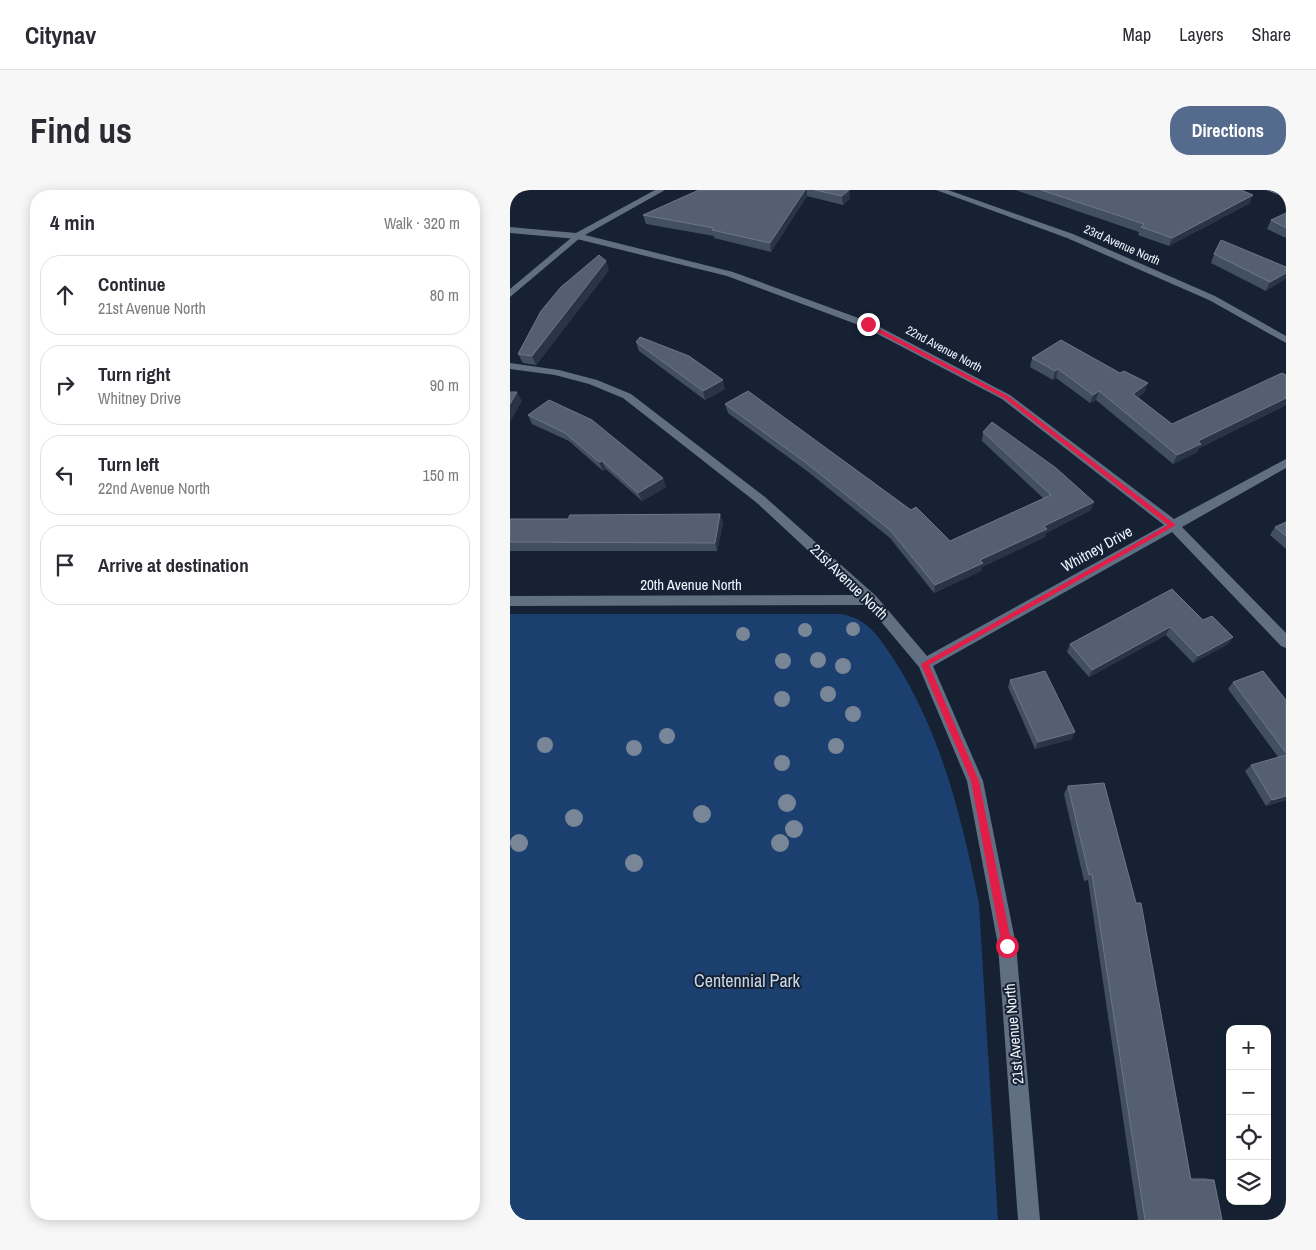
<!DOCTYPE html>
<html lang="en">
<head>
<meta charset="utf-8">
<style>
  :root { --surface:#fff; --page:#f7f7f7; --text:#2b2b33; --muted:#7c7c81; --line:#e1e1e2; --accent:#556b8d }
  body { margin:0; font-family:"Archivo Narrow",sans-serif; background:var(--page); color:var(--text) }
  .controls { position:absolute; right:15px; bottom:15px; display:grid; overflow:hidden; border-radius:10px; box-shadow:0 2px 12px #0003 }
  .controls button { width:45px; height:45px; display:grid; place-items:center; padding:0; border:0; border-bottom:1px solid var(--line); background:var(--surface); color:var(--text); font:25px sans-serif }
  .stop { position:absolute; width:15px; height:15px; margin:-11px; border:4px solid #e11d48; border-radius:50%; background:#fff }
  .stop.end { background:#e11d48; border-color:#fff; box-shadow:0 1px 5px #0008 }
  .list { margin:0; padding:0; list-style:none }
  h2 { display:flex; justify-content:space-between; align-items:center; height:65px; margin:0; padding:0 20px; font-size:21px }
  h2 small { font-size:16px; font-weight:400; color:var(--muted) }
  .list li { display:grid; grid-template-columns:32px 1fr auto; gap:15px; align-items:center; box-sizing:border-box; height:80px; margin:0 10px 10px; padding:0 10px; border:1px solid var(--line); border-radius:20px }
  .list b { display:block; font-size:19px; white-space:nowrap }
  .list p { margin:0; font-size:16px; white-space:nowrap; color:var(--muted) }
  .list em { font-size:16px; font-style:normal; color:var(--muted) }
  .icon { flex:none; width:28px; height:28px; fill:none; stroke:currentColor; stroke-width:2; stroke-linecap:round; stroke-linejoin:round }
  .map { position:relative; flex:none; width:776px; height:1030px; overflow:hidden; border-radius:20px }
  header { display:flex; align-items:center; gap:30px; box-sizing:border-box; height:70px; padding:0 25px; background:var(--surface); border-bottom:1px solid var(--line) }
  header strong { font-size:24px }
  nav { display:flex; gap:28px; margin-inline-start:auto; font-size:18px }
  .intro { display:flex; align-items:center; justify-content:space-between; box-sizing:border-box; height:120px; padding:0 30px }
  h1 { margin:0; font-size:35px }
  .button { padding:12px 22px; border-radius:20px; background:var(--accent); color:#fff; font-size:18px; font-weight:700 }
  main { display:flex; gap:30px; padding:0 30px }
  aside { flex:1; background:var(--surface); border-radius:20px; box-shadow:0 2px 12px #0003 }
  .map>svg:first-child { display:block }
</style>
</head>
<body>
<header>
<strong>Citynav</strong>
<nav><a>Map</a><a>Layers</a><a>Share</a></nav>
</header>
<div class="intro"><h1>Find us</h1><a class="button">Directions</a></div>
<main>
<aside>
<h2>4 min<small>Walk · 320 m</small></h2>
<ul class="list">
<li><svg class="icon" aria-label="ahead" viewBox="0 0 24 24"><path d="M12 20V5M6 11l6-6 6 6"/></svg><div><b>Continue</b><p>21st Avenue North</p></div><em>80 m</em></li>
<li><svg class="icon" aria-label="right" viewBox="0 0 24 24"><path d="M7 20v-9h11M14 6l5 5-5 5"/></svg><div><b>Turn right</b><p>Whitney Drive</p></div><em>90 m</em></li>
<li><svg class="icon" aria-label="left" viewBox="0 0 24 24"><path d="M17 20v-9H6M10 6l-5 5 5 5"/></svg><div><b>Turn left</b><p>22nd Avenue North</p></div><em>150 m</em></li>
<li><svg class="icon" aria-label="arrive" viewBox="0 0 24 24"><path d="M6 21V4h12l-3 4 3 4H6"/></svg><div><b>Arrive at destination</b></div></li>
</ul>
</aside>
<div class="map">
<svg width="776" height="1030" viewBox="0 0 776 1030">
  <rect width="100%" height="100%" fill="#162233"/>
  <!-- green -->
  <path fill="#1b4070" d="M0 424H330C356 427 369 447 383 468 431 542 452 628 469 714L488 1030H0Z"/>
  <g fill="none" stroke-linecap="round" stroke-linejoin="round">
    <!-- street -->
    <path fill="#616f83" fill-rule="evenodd" d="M145 0H155L75 45 223 82 362 133 500 205 664 329 776 269V278L672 337 776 443V458L771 456 662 342 423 476 473 591 506 755 530 1030H508L488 755 457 591 409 477 357 415 0 416V406L346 405 247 313 113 208 79 194 45 185 0 179V173L49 180 87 190 121 204 255 307 366 406 417 466 654 335 492 209 354 137 217 86 67 49 0 43V37L66 43Z
      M426 0H438L563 44 705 106 776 146V153L699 110 557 48Z
      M756 0H768L776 3V8Z"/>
    <!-- secondary -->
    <path fill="#616f83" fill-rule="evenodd" d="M67 43 71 46 70 48 0 107V99Z"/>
  </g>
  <!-- trees -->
  <g fill="#788698">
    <circle cx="343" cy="439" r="7"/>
    <circle cx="295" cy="440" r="7"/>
    <circle cx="233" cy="444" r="7"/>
    <circle cx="308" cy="470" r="8"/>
    <circle cx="273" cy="471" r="8"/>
    <circle cx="333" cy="476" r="8"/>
    <circle cx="318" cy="504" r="8"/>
    <circle cx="272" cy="509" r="8"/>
    <circle cx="343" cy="524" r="8"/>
    <circle cx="157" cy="546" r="8"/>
    <circle cx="35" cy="555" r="8"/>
    <circle cx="326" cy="556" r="8"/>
    <circle cx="124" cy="558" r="8"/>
    <circle cx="272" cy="573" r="8"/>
    <circle cx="277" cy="613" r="9"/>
    <circle cx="192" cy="624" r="9"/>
    <circle cx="64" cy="628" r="9"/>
    <circle cx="284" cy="639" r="9"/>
    <circle cx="9" cy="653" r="9"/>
    <circle cx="270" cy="653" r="9"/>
    <circle cx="124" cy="673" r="9"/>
  </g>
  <!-- wall -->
  <path fill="#424e61" d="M189 0H340V8L333 15 297 6 261 62 204 48V46L136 34 133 25Z
    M505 0H731L740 13 659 56 628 45 629 42Z
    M776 23V48L757 39 761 30Z
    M704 64 776 77 756 101 701 73Z
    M99 80 26 175 13 173 8 164Z
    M126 152 215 199 195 210 129 161Z
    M522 168 635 202 628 207 662 234 776 185V215L689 258 687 262 663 274 586 210 580 213 546 188 543 190 520 177Z
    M215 214 440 351 534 309 472 251 473 242 581 320 536 343 535 347 472 377 471 381 424 403 380 348 297 281 218 223Z
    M18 225 153 288 156 297 132 311 96 279 93 281 59 251 22 234Z
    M210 324 213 333 207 361H0V329H58Z
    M776 332V359L760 345 765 337Z
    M693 430 723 447 718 454 683 473 656 445 579 487 557 462 560 454Z
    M500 490 562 549 525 559 498 497Z
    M723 492 776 510V610L756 616 735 581 741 575 768 567 718 499Z
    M558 596 680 988H695L704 990 712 1030H628L578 690 574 691 554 604Z"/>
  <!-- shaded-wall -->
  <path fill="#293547" d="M295 0H297V6L261 62 260 53Z
    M340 0V8L333 15 332 6Z
    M743 5 740 13 659 56 662 48Z
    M96 71 99 80 26 175 22 166Z
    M776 83V89L756 101 760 92Z
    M548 179 546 188 543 190 545 181Z
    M213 190 215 199 195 210 193 201Z
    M638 193 635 202 620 213 623 204Z
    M589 201 586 210 580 213 583 205Z
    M7 202 12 211 0 232V214Z
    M776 208V215L689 258 687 262 663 274 667 265 688 251Z
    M92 271 96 279 93 281 89 272Z
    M153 288 156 297 132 311 128 303Z
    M584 312 581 320 536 343 535 347 472 377 471 381 424 403 425 395 470 370 534 336Z
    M210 324 213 333 207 361 205 353Z
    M660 437 656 445 579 487 582 480Z
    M723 447 718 454 683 473 688 466Z
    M565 542 562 549 525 559 528 552Z
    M776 606V610L756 616 762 610Z"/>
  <!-- building -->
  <path fill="#546072" stroke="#6c7787" d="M189 0H295L260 53 202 40 204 38 133 25Z
    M305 0H339L332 6Z
    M531 0H731L743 5 662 48 631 37 634 34Z
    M776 23V38L761 30Z
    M711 50 776 77V83L760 92 704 64Z
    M89 65 96 71 22 166 8 164 31 121 51 97Z
    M130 147 179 166 213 190 193 201 126 152Z
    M551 150 610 183 614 181 638 193 623 204 662 234 772 183 776 185V208L688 251 691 254 667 265 589 201 583 205 548 179 545 181 522 168Z
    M238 201 401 320 406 317 440 351 541 305 473 242 482 232 546 278 584 312 534 336 537 339 470 370 473 373 425 395 380 340 295 272 215 214Z
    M0 202H7L0 214Z
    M39 210 82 230 153 288 128 303 92 271 89 272 55 243 18 225Z
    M210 324 205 353 0 352V329H58L60 325Z
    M776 332V346L765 337Z
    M662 399 693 430 702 426 723 447 688 466 660 437 582 480 560 454Z
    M535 481 565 542 528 552 500 490Z
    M753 481 776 510V563L723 492Z
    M776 565V606L762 610 741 575Z
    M594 593 626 713H631L681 990H704L712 1030H635L582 684 579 685 558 596Z"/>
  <!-- route -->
  <path fill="#e11d48" d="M358 133 498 206 666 335 419 475 469 591 502 756 497 760 492 756 461 591 411 474 658 335 494 208 356 136Z"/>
  <g text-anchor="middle" stroke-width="4" stroke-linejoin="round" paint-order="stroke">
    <!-- far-street labels -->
    <g font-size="12" fill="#edf4fd" stroke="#162233">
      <text transform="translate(612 55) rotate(24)" y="4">23rd Avenue North</text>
      <text transform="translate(434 159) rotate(28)" y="4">22nd Avenue North</text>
    </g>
    <!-- street labels -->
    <g font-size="15" fill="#edf4fd" stroke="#162233">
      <text transform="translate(587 359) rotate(-29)" y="5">Whitney Drive</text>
      <text transform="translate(339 392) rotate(44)" y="5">21st Avenue North</text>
      <text x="181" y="400">20th Avenue North</text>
      <text transform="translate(504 844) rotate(-95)" y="5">21st Avenue North</text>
    </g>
    <!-- near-park labels -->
    <g font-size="18" fill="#c9d7eb" stroke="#162233">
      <text x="237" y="797">Centennial Park</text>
    </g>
  </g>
</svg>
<div class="controls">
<button>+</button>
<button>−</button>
<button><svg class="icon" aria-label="locate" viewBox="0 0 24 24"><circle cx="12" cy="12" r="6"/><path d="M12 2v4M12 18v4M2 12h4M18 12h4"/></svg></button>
<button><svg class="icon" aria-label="layers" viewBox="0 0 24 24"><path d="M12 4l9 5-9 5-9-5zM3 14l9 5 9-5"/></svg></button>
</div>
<div class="stop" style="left:497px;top:756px"></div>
<div class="stop end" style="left:358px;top:134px"></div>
</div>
</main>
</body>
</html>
